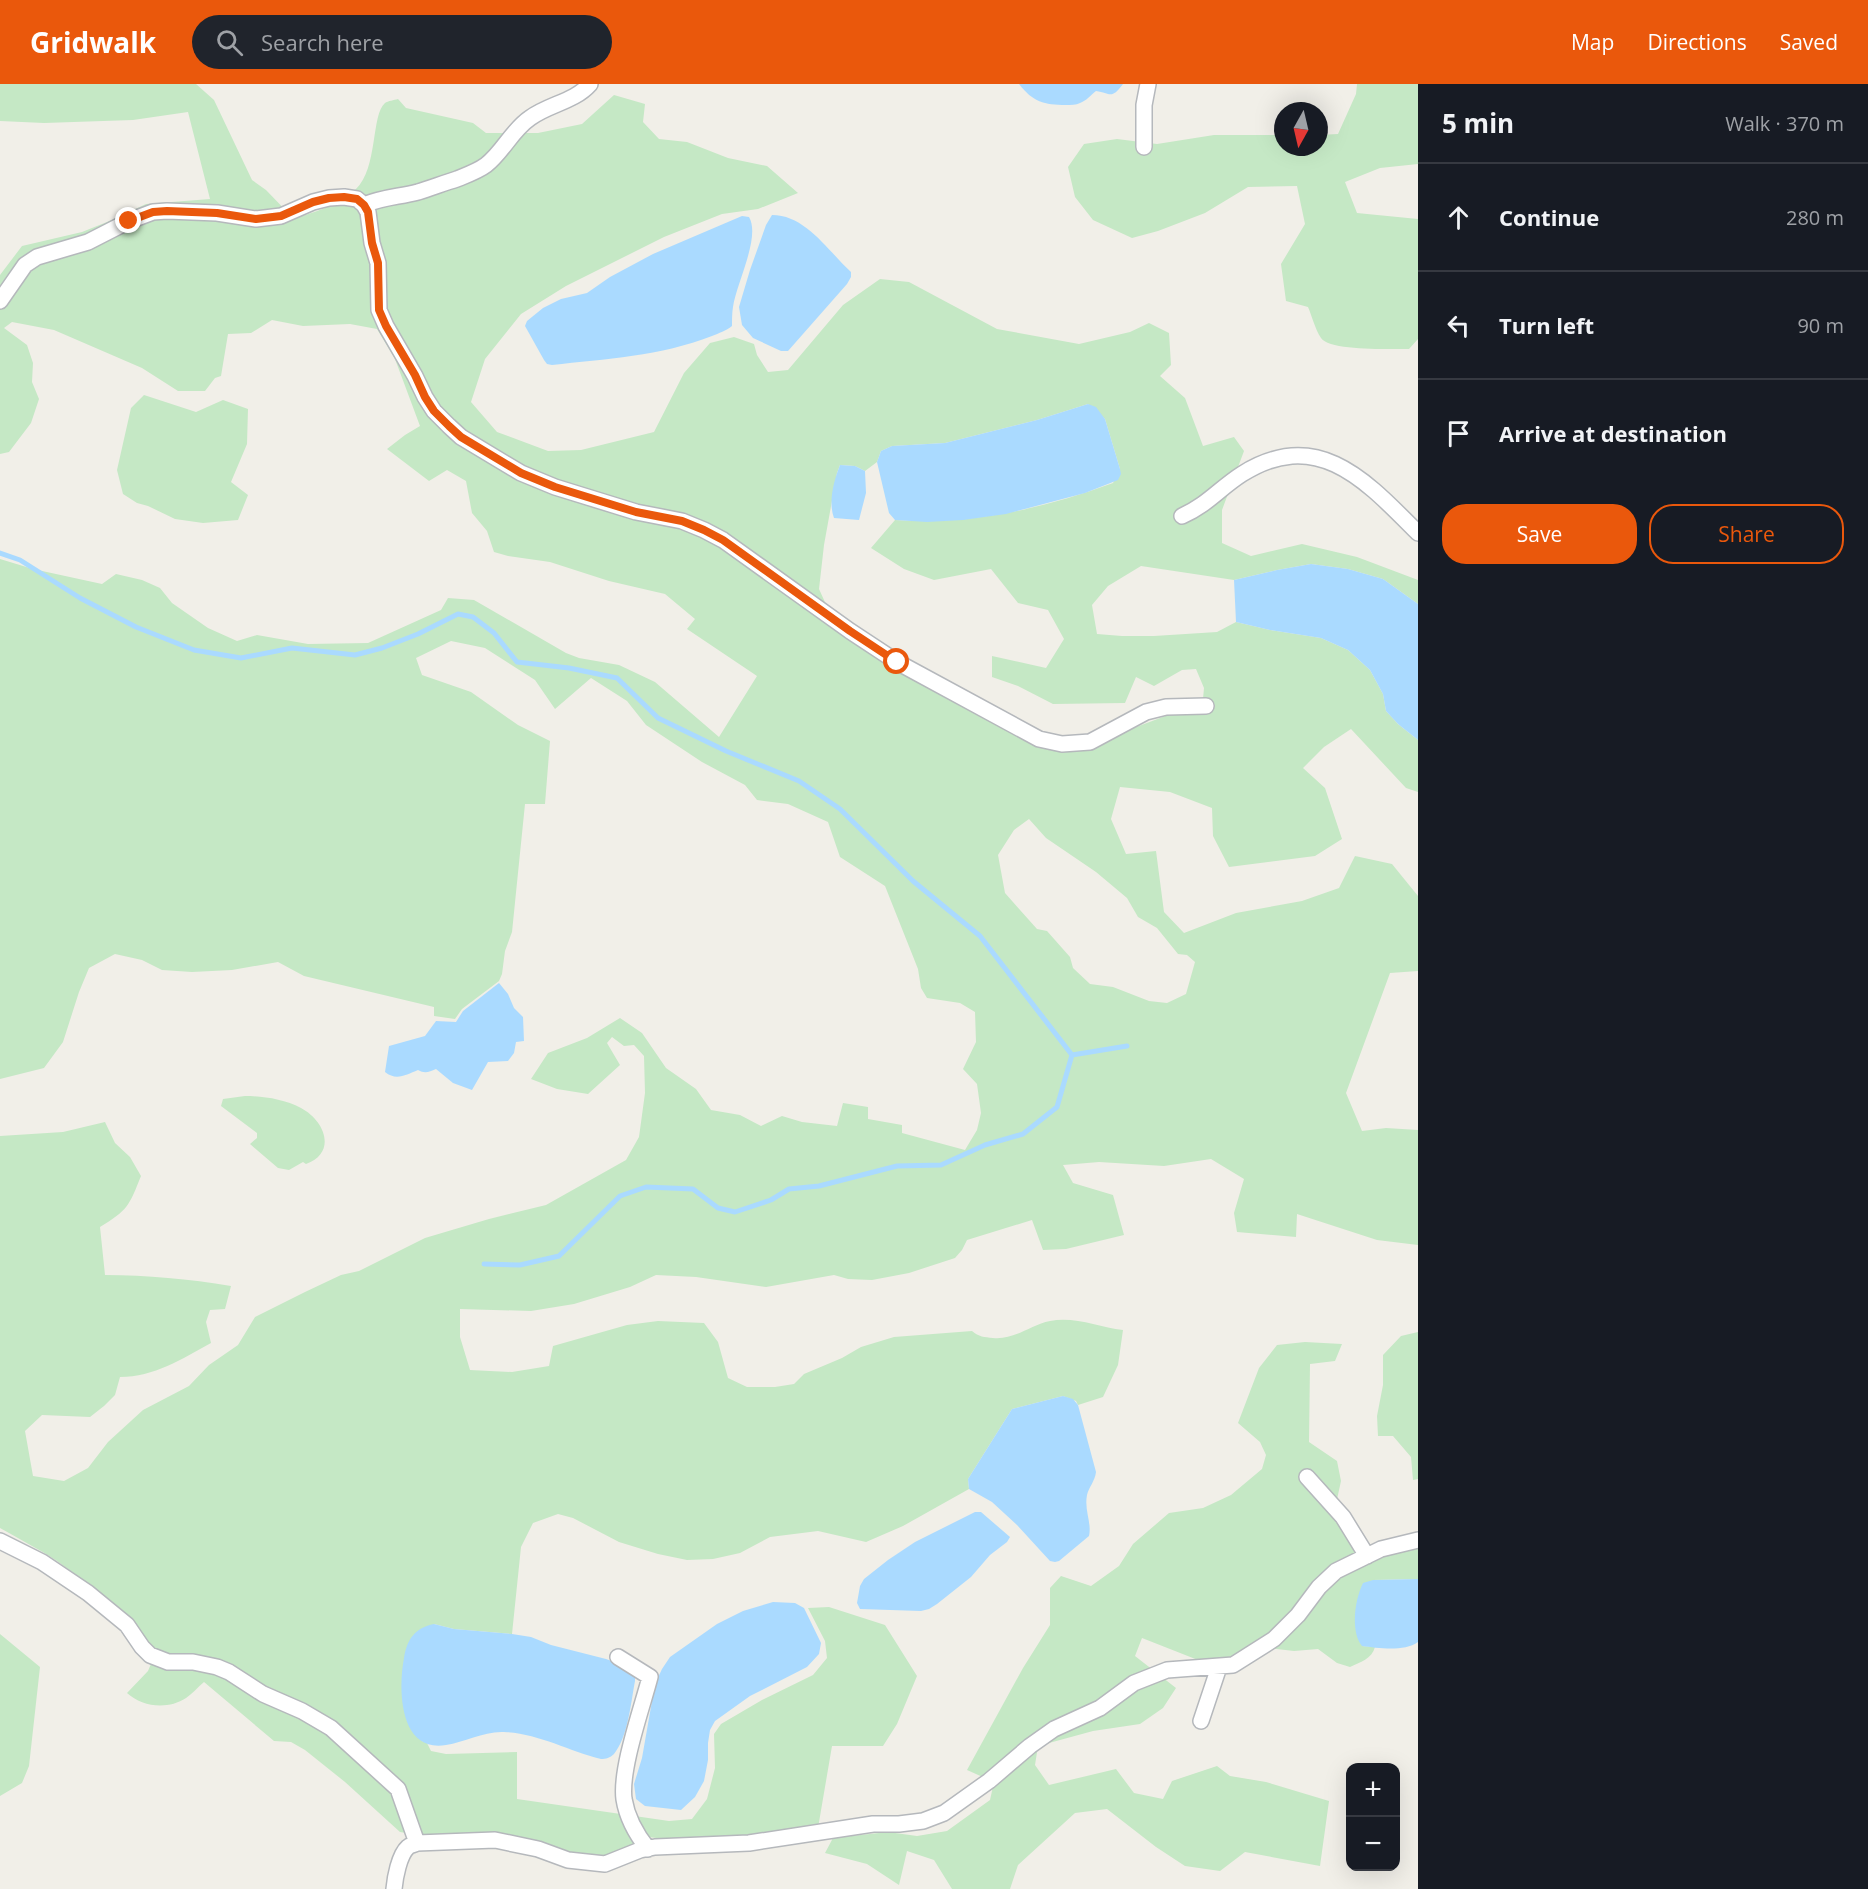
<!DOCTYPE html>
<html lang="en">
<head>
<meta charset="utf-8">
<style>
  :root { --surface:#171b24; --page:#20242c; --text:#f1f3f6; --muted:#9ea1a6; --line:#363941; --accent:#ea580c }
  body { margin:0; font-family:"Open Sans",sans-serif; background:var(--page); color:var(--text) }
  .controls { position:absolute; right:18px; bottom:18px; display:grid; overflow:hidden; border-radius:12px; box-shadow:0 6px 24px #0002 }
  .controls button { width:54px; height:54px; display:grid; place-items:center; padding:0; border:0; border-bottom:2px solid var(--line); background:var(--surface); color:var(--text); font:30px sans-serif }
  .compass { position:absolute; left:1274px; top:18px; width:54px; height:54px; border-radius:50%; background:var(--surface); box-shadow:0 6px 24px #0002; rotate:188deg }
  .stop { position:absolute; width:18px; height:18px; margin:-14px; border:4px solid #ea580c; border-radius:50%; background:#fff }
  .stop.end { background:#ea580c; border-color:#fff; box-shadow:0 2px 6px #0008 }
  .list { margin:0; padding:0; list-style:none }
  h2 { display:flex; justify-content:space-between; align-items:center; height:78px; margin:0; padding:0 24px; font-size:26px }
  h2 small { font-size:20px; font-weight:400; color:var(--muted) }
  .list li { display:grid; grid-template-columns:39px 1fr auto; gap:18px; align-items:center; box-sizing:border-box; height:108px; padding:0 24px; border-top:2px solid var(--line) }
  .list b { display:block; font-size:22px; white-space:nowrap }
  .list em { font-size:20px; font-style:normal; color:var(--muted) }
  .actions { display:flex; gap:12px; padding:18px 24px }
  .actions a { flex:1; padding:14px 0; border:2px solid var(--accent); border-radius:24px; text-align:center; font-size:21px; color:var(--accent) }
  .actions .main { background:var(--accent); color:#fff }
  .icon { flex:none; width:33px; height:33px; fill:none; stroke:currentColor; stroke-width:2; stroke-linecap:round; stroke-linejoin:round }
  .map { position:relative; flex:none; width:1418px; height:1805px; overflow:hidden }
  header { display:flex; align-items:center; gap:36px; box-sizing:border-box; height:84px; padding:0 30px; background:var(--accent); color:#fff }
  header strong { font-size:28px }
  nav { display:flex; gap:33px; margin-inline-start:auto; font-size:21px }
  .search { width:420px; height:54px; background:var(--page); display:flex; align-items:center; gap:15px; box-sizing:border-box; padding:0 21px; border-radius:33px; color:var(--muted); font-size:22px }
  main { display:flex }
  aside { flex:1; background:var(--surface) }
  .map>svg:first-child { display:block }
</style>
</head>
<body>
<header>
<strong>Gridwalk</strong>
<div class="search"><svg class="icon" aria-label="search" viewBox="0 0 24 24"><circle cx="10" cy="10" r="6"/><path d="M15 15l6 6"/></svg>Search here</div>
<nav><a>Map</a><a>Directions</a><a>Saved</a></nav>
</header>
<main>
<div class="map">
<svg width="1418" height="1805" viewBox="0 0 1418 1805">
  <rect width="100%" height="100%" fill="#f1efe8"/>
  <!-- green -->
  <path fill="#c5e8c5" fill-rule="evenodd" d="M0 0H196L214 16 252 96 266 106 294 135C316 127 338 122 356 105 378 84 371 31 385 19 388 17 394 16 398 15L406 24 473 39 486 49H538L582 40 614 11 645 20 643 38 659 55 687 58 728 74 767 82 798 109 758 125 722 130 664 153 566 202 521 230 485 275 471 318 497 348 548 367 581 366 654 348 684 289 710 259 734 253 754 260 757 271 768 288 788 286 843 221 880 195 909 198 997 245 1079 260 1130 248 1149 239 1169 249 1171 281 1160 292 1185 314 1203 362 1234 353 1244 367 1222 426V459L1251 472 1302 460 1357 473 1418 496V520L1383 495 1348 485 1311 480 1277 486 1234 496 1141 482 1108 502 1092 521 1097 550 1122 552H1154L1217 548 1236 538 1270 546 1321 554 1348 566 1370 586 1383 610 1386 627 1398 640 1418 656V708L1406 704 1351 645 1324 663 1303 684 1325 704 1342 755 1315 772 1229 783 1213 752 1212 724 1170 708 1120 703 1111 735 1126 770 1156 767 1164 828 1184 849 1236 829 1302 817 1339 804 1355 772 1392 780 1418 812V887L1390 889 1346 1009 1362 1047 1386 1044 1418 1046V1161L1377 1156 1297 1130 1296 1153 1237 1148 1234 1129 1244 1095 1211 1075 1164 1082 1099 1078 1063 1081 1073 1099 1113 1111 1124 1151 1066 1165 1043 1166 1032 1136 967 1156 962 1166 955 1174 909 1189 872 1196 848 1195 834 1191 766 1203 696 1193 656 1191 630 1203 574 1220 531 1227 460 1225V1253L470 1286 512 1288 549 1282 553 1262 627 1241 658 1237 704 1239 718 1258 728 1294 747 1303H775L794 1300 804 1290 842 1274 861 1263 894 1253 972 1247C979 1253 984 1253 993 1254 1015 1256 1030 1241 1050 1237 1074 1232 1099 1243 1123 1246L1118 1281 1103 1313 1078 1321 1076 1317 1063 1312 1012 1325 968 1395 969 1405 903 1442 866 1458 818 1447 770 1453 740 1469 713 1475 687 1476 658 1470 619 1458 573 1434 558 1430 533 1439 521 1463 512 1550 454 1545 434 1540 422 1657 427 1659 431 1667 446 1670 517 1668V1715L669 1737 692 1735 707 1715 715 1684 714 1650 721 1640 762 1616 813 1591 827 1574 825 1557 808 1524 829 1523 885 1541 917 1592 897 1640 883 1662H832L818 1744 699 1759 648 1753 604 1774 585 1772 532 1757 431 1753 400 1748 345 1698 305 1666 291 1658 274 1657 204 1598C198 1603 192 1610 186 1614 168 1626 142 1623 127 1609L148 1587 156 1568C127 1534 94 1503 57 1477 39 1465 19 1455 0 1444V1052L63 1048 105 1038 115 1059 130 1073 141 1092C129 1122 128 1126 100 1143L105 1191C147 1191 189 1195 231 1202L225 1225 210 1226 206 1238 211 1259C182 1275 154 1293 120 1293L115 1311 104 1322 90 1333 42 1331 25 1347 33 1392 64 1397 88 1384 108 1358 143 1326 189 1302 209 1281 238 1261 255 1233 305 1208 341 1191 359 1187 425 1154 489 1135 546 1121 626 1076 639 1053 645 1009 644 972 634 961 624 962 612 953 607 959 620 981 588 1010 557 1005 531 995 548 969 587 954 620 934 642 949 666 984 696 1005 711 1026 740 1031 761 1042 782 1032 802 1038 837 1042 843 1019 868 1023V1035L902 1041V1049L965 1066 977 1046 981 1029 977 1000 963 985 976 958 975 928 960 919 927 914 921 904 918 885 885 802 840 773 828 738 788 720 757 716 745 701 702 678 646 641 627 617 591 594 555 625 535 596 485 564 451 557 416 574 422 591 471 608 518 641 550 657 545 720H525L512 848 505 867 502 890 499 897 462 925 455 935 434 932V923L304 892 278 878 232 886 192 888 162 886 142 876 115 870 89 884 79 908 63 958 44 984 0 995V475L33 485 102 500 116 490 142 496 160 504 172 519 208 544 237 557 257 551 308 560 368 559 441 526 448 514 474 516 566 569 579 574 619 581 655 598 719 653 757 592 687 545 695 535 665 510 609 497 550 478 508 472 494 468 487 447 472 429 466 397 447 386 429 397 387 365 405 351 420 342 395 275 377 245 350 240 303 242 272 236 251 249 228 250 221 292 215 294 205 307H178L142 284 54 246 12 238 4 244 27 261 33 279 32 298 39 315 31 339 9 368 0 370V191L22 162 82 148 107 138 146 120 210 115 188 28 133 36 44 39 0 37ZM1088 320 1105 335 1120 385 1113 399C1042 425 971 441 895 436L871 464 904 485 934 496 991 485 1018 519 1048 526 1064 555 1046 584 992 572V593L1018 602 1053 620 1125 619 1136 593 1154 602 1182 586 1196 585 1204 604 1202 626 1176 628 1094 659 1061 668 1022 653 829 527 819 505 824 461 837 389 840 381 855 382 865 387 877 378 881 367 892 362 945 359 1037 336ZM1029 735 1046 754 1096 788 1127 814 1138 833 1157 844 1178 870 1187 871 1195 878 1186 910 1167 919 1149 917 1113 903 1090 900 1073 884 1070 873 1047 847 1037 845 1005 809 998 771 1014 746Z
    M1357 0H1418V80L1380 84 1345 98 1357 129 1418 135V255L1409 265C1392 265 1329 267 1321 254 1315 245 1312 232 1308 223L1286 217 1281 180 1305 140 1297 102 1248 103 1205 129 1158 147 1132 154 1093 136 1075 113 1068 83 1084 60 1117 55 1157 60 1214 51H1283V63H1319V51L1338 50 1356 10Z
    M144 311 196 328 223 316 248 325 247 360 231 398 248 411 238 436 203 439 175 435 148 422 137 419 123 410 117 386 131 324Z
    M245 1012C263 1012 284 1015 301 1024 324 1036 338 1068 306 1080L303 1078 289 1086 278 1084 250 1060 257 1054V1049L221 1022 223 1015Z
    M1418 1248V1395L1413 1396 1411 1373 1393 1352H1378L1377 1332 1383 1301V1271L1401 1252Z
    M1305 1258 1342 1260 1335 1277 1310 1280 1309 1358 1337 1377 1341 1397 1334 1429 1372 1474 1418 1460V1495L1373 1496 1362 1562 1375 1563C1372 1575 1360 1578 1350 1583L1337 1579 1318 1565 1294 1567 1252 1562 1230 1577 1203 1578 1142 1554 1135 1572 1176 1604 1163 1624 1140 1640 1093 1647 1038 1662 1035 1681 1049 1701 1116 1685 1134 1709 1163 1715 1172 1697 1217 1682 1230 1692 1266 1698 1329 1717 1320 1782 1245 1768 1220 1787 1185 1782 1156 1763 1107 1725 1075 1729 1018 1781 1010 1805H952L934 1776 907 1767 899 1801 867 1780 825 1769 833 1754 888 1748 917 1752 947 1747 990 1716 994 1698 967 1686 1023 1584 1050 1541V1504L1061 1492 1091 1502 1119 1482 1133 1460 1169 1429 1203 1424 1231 1411 1262 1385 1266 1371 1260 1358 1238 1339 1259 1284 1277 1261Z
    M0 1550 40 1583 29 1682 22 1699 0 1712Z"/>
  <!-- water -->
  <path fill="#aadaff" d="M1019 0H1123C1111 16 1111 9 1096 7 1091 11 1086 17 1080 19 1076 21 1071 21 1066 21 1044 21 1033 18 1019 0Z
    M772 131C806 131 828 167 851 188V193L847 200 788 267H781L753 254 742 241 739 223 750 186 766 141Z
    M742 132 749 133C761 153 736 200 733 223 732 229 732 235 732 242 726 247 719 249 712 252 661 272 605 275 552 281L547 280 544 276 525 242 527 237 543 224 561 215 587 209 610 193 653 170Z
    M1088 320 1096 323 1105 335 1120 385 1121 390 1118 396 1085 409 1006 430 963 436 927 438 895 436 889 429 877 378 881 367 892 362 945 359 1037 336Z
    M840 381 855 382 865 387 866 409 859 436 834 434C828 418 834 396 840 381Z
    M1311 480 1348 485 1383 495 1418 520V656L1398 640 1386 627 1383 610 1370 586 1348 566 1321 554 1270 546 1236 538 1234 496 1277 486Z
    M499 899 508 910 514 924 523 933 524 957 516 958 514 969 508 977 488 978 472 1006 453 999 436 985C429 988 425 990 418 986 406 991 396 997 385 988L389 962 425 952 436 937 456 938 463 927Z
    M1063 1312 1073 1315 1078 1321 1096 1388C1095 1397 1089 1403 1087 1411 1084 1426 1092 1439 1089 1452L1059 1477 1055 1478 1050 1477 1017 1441 992 1418 969 1405 968 1395 1012 1325Z
    M975 1428H981L1010 1453 1007 1458 990 1471 971 1493 937 1520 929 1525 921 1527 860 1525 857 1519 860 1502 864 1495 888 1476 915 1458Z
    M1418 1495V1558C1404 1568 1378 1564 1362 1562 1350 1547 1355 1515 1363 1499L1373 1496Z
    M773 1518 795 1519 804 1524 821 1559 819 1570 807 1583 750 1612 715 1637 710 1646 708 1659V1676L704 1697 695 1713 681 1726 645 1722 636 1715 634 1700 642 1674 655 1600 662 1585 670 1573 717 1540 743 1527Z
    M434 1540 454 1545 512 1550 531 1553 551 1561 606 1575 623 1581 635 1591V1597C631 1618 628 1653 614 1670 610 1674 606 1675 601 1675 569 1667 537 1649 504 1648 484 1647 465 1658 446 1661 399 1669 398 1605 404 1574 407 1555 415 1544 434 1540Z"/>
  <g fill="none" stroke-linecap="round" stroke-linejoin="round">
    <!-- stream -->
    <path stroke="#aadaff" stroke-width="5" d="M0 469 20 476 80 514 136 543 194 566 241 574 292 564 355 571 382 564 418 550 458 530 473 533 494 549 517 578 569 584 617 594 658 634 726 667 799 697 840 725 913 797 980 852 1072 971
      M484 1180 520 1181 559 1172 620 1112 646 1103 693 1105 718 1124 735 1128 771 1116 789 1105 819 1102 897 1082 941 1081 985 1061 1023 1050 1057 1023 1072 971 1127 962"/>
    <!-- street casing -->
    <g stroke="#b5b8bc" stroke-width="18">
      <path id="street" d="M1144 63V21L1148 0
        M364 121C383 113 399 113 418 108 431 104 444 99 457 95 467 91 478 87 486 81 503 68 512 46 530 34 549 20 574 18 590 0
        M0 217 25 181 37 173 88 158 129 137 153 128 167 127 217 129 256 135 281 132 313 118 329 114 344 113 357 115 364 121 368 128 372 159 378 179 379 226 386 242 415 292 425 313 434 327 449 342 461 353 521 389 555 403 636 428 682 437 704 446 723 456 850 547 897 578 1039 655 1062 660 1090 658 1146 628 1166 623 1206 622
        M1182 432C1207 421 1220 404 1242 390 1318 342 1367 398 1418 449
        M1307 1393 1343 1433 1367 1472
        M0 1457 42 1478 88 1509 127 1541 142 1563 150 1571 168 1578H193L217 1583 229 1588 263 1610 302 1627 331 1644 398 1705 417 1759 495 1756 538 1765 568 1776 605 1780 640 1766 655 1763 749 1759 873 1740H899L923 1737 944 1729 989 1697 1030 1662 1054 1645 1100 1624 1134 1599 1167 1586 1233 1581 1274 1555 1298 1531 1319 1503 1336 1487 1381 1465 1418 1456
        M618 1573 650 1593C642 1624 620 1685 624 1715 627 1734 636 1750 648 1765
        M1201 1637 1219 1583
        M394 1805C395 1794 399 1771 408 1763 410 1761 414 1761 417 1759"/>
    </g>
    <!-- street -->
    <use href="#street" stroke="#fff" stroke-width="15"/>
  </g>
  <g fill="none" stroke-linecap="round" stroke-linejoin="round">
    <!-- route -->
    <path stroke="#ea580c" stroke-width="8" d="M129 137 153 128 167 127 217 129 256 135 281 132 313 118 329 114 344 113 357 115 364 121 368 128 372 159 378 179 379 226 386 242 415 291 425 313 434 327 449 342 461 353 521 389 555 403 636 428 682 437 704 446 723 456 850 547 897 578"/>
  </g>
</svg>
<div class="controls">
<button>+</button>
<button>−</button>
</div>
<svg class="compass" viewBox="-18 -18 36 36"><path d="M0-13l5 13h-10z" fill="#e53935"/><path d="M0 13l5-13h-10z" fill="#9ea1a6"/></svg>
<div class="stop" style="left:897px;top:578px"></div>
<div class="stop end" style="left:129px;top:137px"></div>
</div>
<aside>
<h2>5 min<small>Walk · 370 m</small></h2>
<ul class="list">
<li><svg class="icon" aria-label="ahead" viewBox="0 0 24 24"><path d="M12 20V5M6 11l6-6 6 6"/></svg><div><b>Continue</b></div><em>280 m</em></li>
<li><svg class="icon" aria-label="left" viewBox="0 0 24 24"><path d="M17 20v-9H6M10 6l-5 5 5 5"/></svg><div><b>Turn left</b></div><em>90 m</em></li>
<li><svg class="icon" aria-label="arrive" viewBox="0 0 24 24"><path d="M6 21V4h12l-3 4 3 4H6"/></svg><div><b>Arrive at destination</b></div></li>
</ul>
<div class="actions"><a class="main">Save</a><a>Share</a></div>
</aside>
</main>
</body>
</html>
